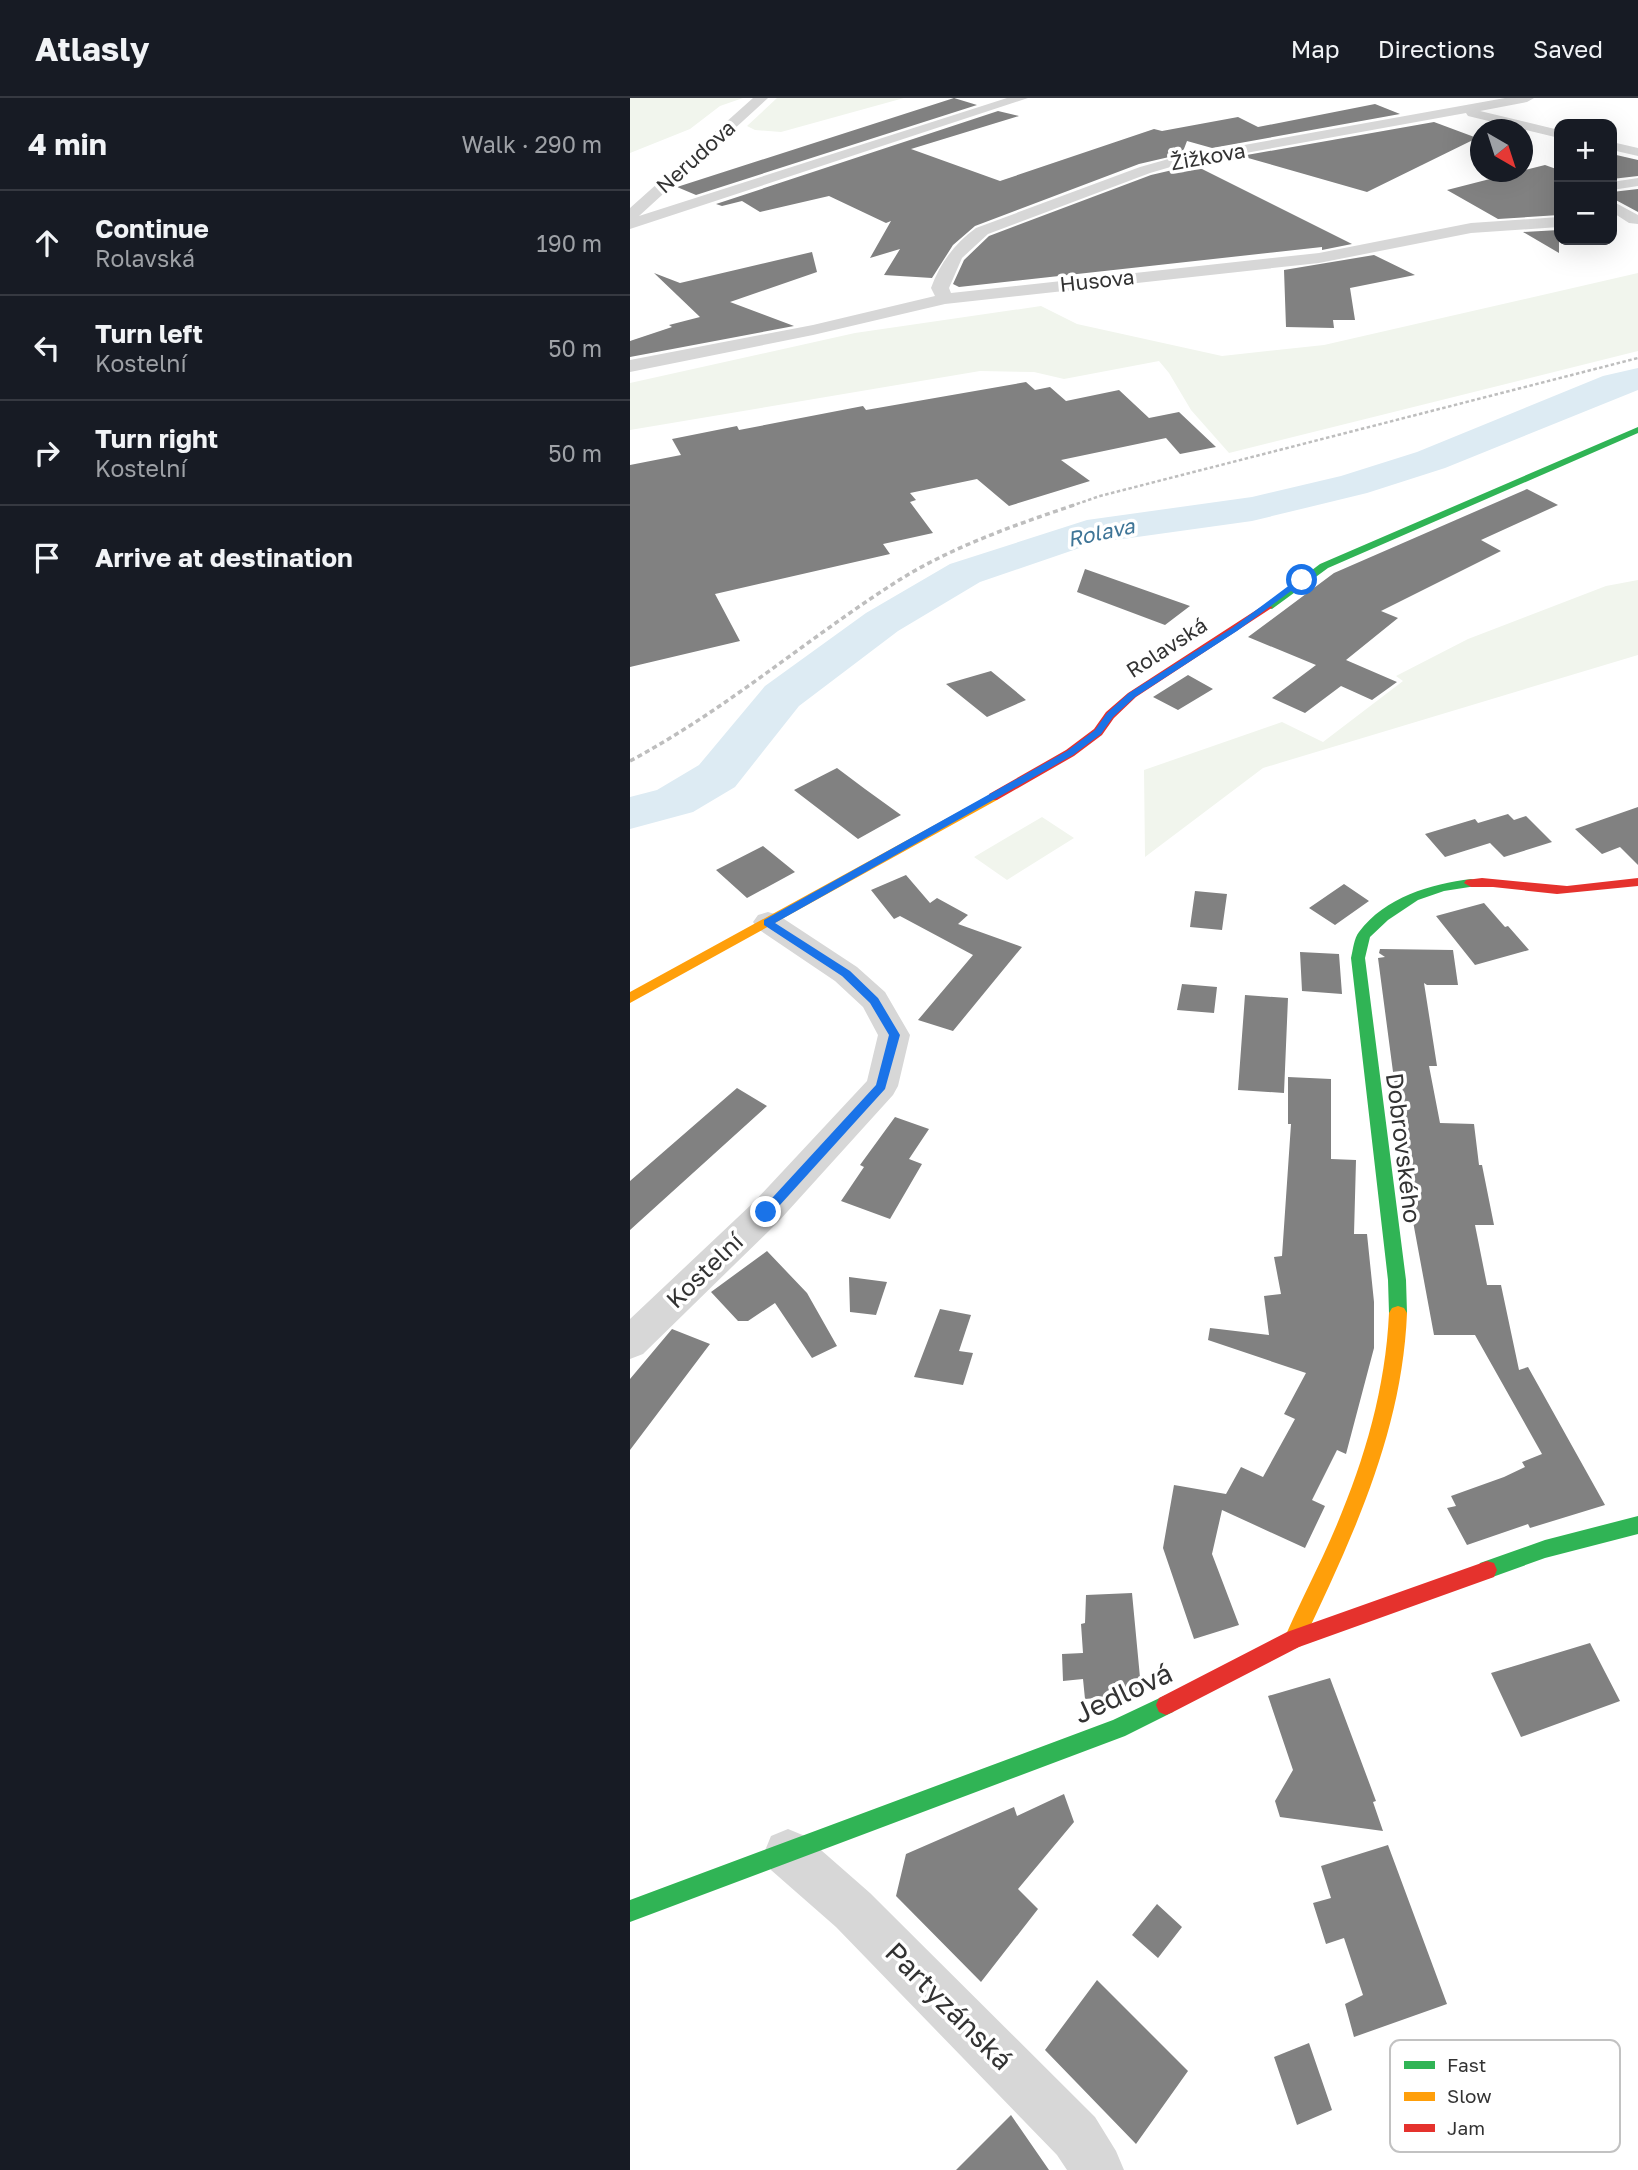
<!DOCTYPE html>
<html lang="en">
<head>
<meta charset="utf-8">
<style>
  :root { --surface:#171b24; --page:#242831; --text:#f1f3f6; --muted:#9ea1a6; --line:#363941 }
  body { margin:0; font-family:"Golos Text",sans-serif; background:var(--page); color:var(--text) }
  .controls { position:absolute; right:21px; top:21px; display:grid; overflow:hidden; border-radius:14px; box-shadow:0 7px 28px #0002 }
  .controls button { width:63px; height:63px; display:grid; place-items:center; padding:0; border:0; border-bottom:2px solid var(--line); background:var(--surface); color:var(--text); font:35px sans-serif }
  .compass { position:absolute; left:840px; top:21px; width:63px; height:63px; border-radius:50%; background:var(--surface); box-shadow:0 7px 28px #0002; rotate:141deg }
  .stop { position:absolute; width:21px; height:21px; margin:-16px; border:5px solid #1a73e8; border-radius:50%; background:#fff }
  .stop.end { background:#1a73e8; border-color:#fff; box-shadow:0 2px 7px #0008 }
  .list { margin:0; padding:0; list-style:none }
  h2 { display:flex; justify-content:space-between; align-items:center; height:91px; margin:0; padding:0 28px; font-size:30px }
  h2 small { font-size:23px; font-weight:400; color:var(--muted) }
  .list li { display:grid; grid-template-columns:46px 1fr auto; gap:21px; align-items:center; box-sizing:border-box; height:105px; padding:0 28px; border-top:2px solid var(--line) }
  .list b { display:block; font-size:26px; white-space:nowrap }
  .list p { margin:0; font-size:23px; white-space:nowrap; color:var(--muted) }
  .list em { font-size:23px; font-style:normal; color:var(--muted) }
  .icon { flex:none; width:38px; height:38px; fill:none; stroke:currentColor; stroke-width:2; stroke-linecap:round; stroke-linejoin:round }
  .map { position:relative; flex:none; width:1008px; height:2072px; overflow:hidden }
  header { display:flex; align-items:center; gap:42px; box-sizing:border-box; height:98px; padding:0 35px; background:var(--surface); border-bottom:2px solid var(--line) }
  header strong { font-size:33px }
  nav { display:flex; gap:38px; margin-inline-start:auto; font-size:24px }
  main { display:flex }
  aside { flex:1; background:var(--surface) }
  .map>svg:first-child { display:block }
</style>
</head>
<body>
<header>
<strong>Atlasly</strong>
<nav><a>Map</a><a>Directions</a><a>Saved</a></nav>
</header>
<main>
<aside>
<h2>4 min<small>Walk · 290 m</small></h2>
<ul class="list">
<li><svg class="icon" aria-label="ahead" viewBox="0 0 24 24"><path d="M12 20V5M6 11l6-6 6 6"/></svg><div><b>Continue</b><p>Rolavská</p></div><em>190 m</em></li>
<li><svg class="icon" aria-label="left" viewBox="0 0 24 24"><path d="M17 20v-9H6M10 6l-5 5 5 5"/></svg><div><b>Turn left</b><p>Kostelní</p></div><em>50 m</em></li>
<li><svg class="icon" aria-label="right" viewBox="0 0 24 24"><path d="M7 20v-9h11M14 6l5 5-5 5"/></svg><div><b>Turn right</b><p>Kostelní</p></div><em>50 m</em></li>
<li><svg class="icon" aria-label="arrive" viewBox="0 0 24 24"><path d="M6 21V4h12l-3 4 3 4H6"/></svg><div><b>Arrive at destination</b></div></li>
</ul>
</aside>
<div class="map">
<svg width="1008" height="2072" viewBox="0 0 1008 2072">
  <rect width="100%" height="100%" fill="#fff"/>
  <!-- green -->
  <path fill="#f1f5ed" d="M0 0H113L90 8 60 31 0 55Z
    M147 0H274L151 34 125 32 117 28Z
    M1008 175V253L599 355 561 312 539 275 529 263 434 281 404 274 350 273 0 332V285L225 235 411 208 447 226 592 258 694 247Z
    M1008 482V557L633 670 515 759 514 672 652 624 693 644 773 583 766 578 838 541 976 488Z
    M412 719 444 740 377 782 344 759Z"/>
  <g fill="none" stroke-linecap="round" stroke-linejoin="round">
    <!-- river -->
    <path fill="#ddebf3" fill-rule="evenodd" d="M1008 270V292L815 370 737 395 622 423 464 445 350 484 268 533 169 608 105 689 63 714 0 731V699L27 692 69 667 135 588 236 515 320 466 457 422 622 399 711 378 787 354 973 278Z"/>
  </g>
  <!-- building -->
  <path fill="#818181" d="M324 0 347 7 66 97 47 89Z
    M745 6 770 16 582 50 557 43 552 56 509 66 345 128 323 147 302 180 254 177 270 151 240 160 261 123 256 125 199 98 130 114 112 103 92 108 86 106 368 13 389 18 281 51 370 83 524 31 532 33 608 19 628 29Z
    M804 24 847 40 737 94 611 58Z
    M982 56 1008 62V78L982 81Z
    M564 67 722 146 692 152V149L329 189 323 186 334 162 359 138 521 77Z
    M915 67 929 72V117L868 121 817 92Z
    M1008 91V114L982 100V94Z
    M929 132V155L893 134Z
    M182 154 187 174 100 204 164 228 0 259V243L42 229 39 227 70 219 24 175 50 185Z
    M744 157 785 177 720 190 725 222H703L704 230 656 229 654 172Z
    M396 284 405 292 420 289 436 303 489 292 519 320 549 314 586 349 550 356 536 340 431 362 460 383 379 408 347 381 280 395 286 402 280 404 303 435 253 446 260 456 85 496 110 543 0 569V367L51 357 42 341 107 328 109 332 233 308 236 312Z
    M897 391 928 407 851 442 871 453 751 513 768 520 716 562 767 584 742 602 711 588 675 615 642 600 686 567 618 539 704 475Z
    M455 471 560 508 535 527 447 494Z
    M361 573 396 602 357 619 316 586Z
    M558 577 583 591 548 612 523 599Z
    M207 670 235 691 271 717 228 741 164 692Z
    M1008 709V767L990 749 972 756 945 731Z
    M878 716 884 722 896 718 922 744 874 759 860 745 815 759 795 736 845 721 848 725Z
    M133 748 165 774 117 800 86 772Z
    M276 777 300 805 307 800 338 817 328 826 392 849 323 933 288 922 343 857 270 818 264 821 241 792Z
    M714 786 739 803 705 827 679 810Z
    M565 793 597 796 592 832 560 829Z
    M854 805 875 829 878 828 899 852 845 867 806 818Z
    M750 851 823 852 828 887H797L794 885 807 968H799L810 1025 844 1026 849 1067H852L864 1127H845L857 1187H871L889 1272 898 1269 975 1407 900 1430 898 1426 837 1447 817 1410 826 1408 821 1398 874 1379 895 1369 892 1364 912 1356 845 1237H804L782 1118 748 860 755 859 749 855Z
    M670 854 709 856 712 896 672 893Z
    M552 886 587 889 584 915 547 912Z
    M615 897 658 900 654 995 608 992Z
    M658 979 701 981V1061L726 1062 724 1136H737L744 1204V1250L716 1356 707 1352 682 1402 695 1408 675 1450 592 1412 582 1456 609 1527 564 1541 533 1450 544 1387 596 1396 611 1369 633 1379 665 1321 654 1316 676 1275 578 1242 580 1230 639 1237 634 1198 651 1196 644 1159 652 1158 661 1026H658Z
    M107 990 137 1008 0 1132V1083Z
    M265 1019 299 1031 279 1061 292 1066 260 1121 211 1103 234 1069 230 1067Z
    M137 1153 177 1195 207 1248 182 1260 145 1205 118 1223H108L81 1194Z
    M219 1179 257 1184 246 1217 220 1214Z
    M310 1211 341 1217 329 1253 343 1255 333 1287 284 1279Z
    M42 1231 80 1246 0 1352V1281Z
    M502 1495 511 1590 497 1597 455 1601 453 1581 433 1583 432 1556 453 1555 451 1526 455 1525 456 1497Z
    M960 1545 990 1603 891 1639 861 1575Z
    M700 1580 746 1703 743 1704 753 1733 650 1719 645 1703 663 1672 638 1598Z
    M434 1696 444 1724 388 1791 408 1811 351 1884 266 1798 276 1756 384 1709 387 1718Z
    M758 1747 817 1906 724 1939 715 1906 733 1897 714 1840 696 1846 683 1805 701 1800 691 1768Z
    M527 1806 552 1829 528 1860 502 1837Z
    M467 1882 558 1973 506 2046 415 1952Z
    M679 1945 702 2012 667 2027 644 1959Z
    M381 2017 419 2072H326Z"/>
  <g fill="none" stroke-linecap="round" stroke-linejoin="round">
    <!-- street -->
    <path fill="#d7d7d7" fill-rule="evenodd" d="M123 0H138L9 118 377 0H398L0 131V110Z
      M875 0H904L897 4 850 13 929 32V40L838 18 836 15 544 68 520 75 358 136 332 160 319 190 321 195 689 155 841 125 929 119V129L841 135 689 165 315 206 183 237 0 274V262L183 227 305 198 301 190C310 165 325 145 346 130L510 69 542 60Z
      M982 44 1008 50V58L982 52Z
      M1008 80V88L982 92V84Z
      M982 103 1008 117V126L999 125 982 114Z
      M138 814 148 817 227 869 255 894 280 937 268 988 263 997 148 1124 13 1256 0 1261V1221L124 1104 237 983 248 937 233 909 205 883 128 831 123 824 128 817Z
      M158 1731 175 1738 240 1795 465 2019 486 2053 494 2072H437L427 2057 206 1829 141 1772 134 1755 141 1738Z"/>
    <!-- fast -->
    <path fill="#30b455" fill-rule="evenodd" d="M1008 329V335L698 470 642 511 633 509 690 466Z
      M841 781 846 782 848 785 846 788 814 793 788 802 758 822 740 839 735 860 776 1182 777 1215 774 1220 768 1222 762 1220 759 1215 758 1182 721 860C723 852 724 840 729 834 755 799 801 786 841 781Z
      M1008 1418V1436L915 1460 857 1481 850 1479 847 1472 850 1465 915 1442Z
      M536 1597 543 1600 546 1607 543 1614 495 1638 0 1824V1802L483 1622Z"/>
    <!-- slow -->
    <path fill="#ff9f0a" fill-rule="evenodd" d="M363 695 367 696V702L0 905V894Z
      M768 1208 774 1210 777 1215C772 1336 722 1440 671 1548L664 1551 657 1548 654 1541C666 1513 680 1486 693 1458 729 1380 755 1301 759 1215L762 1210Z"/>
    <!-- jam -->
    <path fill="#e5322d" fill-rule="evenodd" d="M634 507 643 509 506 599 484 620 472 637 444 658 367 702H359V696L436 652 464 631 476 614 498 595Z
      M852 780 937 788 1008 780V788L927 796 863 789H841L834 785 836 782Z
      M857 1463 864 1465 867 1472 864 1479 669 1549 543 1614 536 1617 529 1614 526 1607 529 1600 657 1534Z"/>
    <!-- rail-far1 -->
    <path stroke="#bebebe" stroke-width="2.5" stroke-dasharray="3.5 2.5" stroke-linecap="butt" d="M441 408 470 398 1008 260"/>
    <!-- rail -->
    <path stroke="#bebebe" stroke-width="3.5" stroke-dasharray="5 3.5" stroke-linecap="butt" d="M0 663C97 611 174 543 266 484 321 449 385 427 447 406"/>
  </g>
  <!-- route -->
  <path fill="#1a73e8" d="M669 480 676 482 607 533 505 599 483 619 471 636 443 657 145 825 220 873 248 900 270 937 255 991 140 1118H132V1111L246 987 259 937 240 905 212 878 134 827V822L437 653 465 632 477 615 499 595 602 530Z"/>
  <g text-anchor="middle" stroke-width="7" stroke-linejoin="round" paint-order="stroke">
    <!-- far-street labels -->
    <g font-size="21" fill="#333" stroke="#fff">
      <text transform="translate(66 59) rotate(-42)" y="7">Nerudova</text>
      <text transform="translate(578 59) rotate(-10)" y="7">Žižkova</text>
      <text transform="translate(467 183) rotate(-6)" y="7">Husova</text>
      <text transform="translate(537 550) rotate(-33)" y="7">Rolavská</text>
    </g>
    <!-- far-water labels -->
    <g font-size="21" font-style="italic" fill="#3f7597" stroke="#fff">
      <text transform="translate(471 435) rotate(-12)" y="7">Rolava</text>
    </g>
    <!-- street labels -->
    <g font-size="24" fill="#333" stroke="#fff">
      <text transform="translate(773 1050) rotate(83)" y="8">Dobrovského</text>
      <text transform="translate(75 1173) rotate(-44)" y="8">Kostelní</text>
    </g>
    <!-- near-street labels -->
    <g font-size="28" fill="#333" stroke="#fff">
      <text transform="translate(493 1595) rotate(-25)" y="10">Jedlová</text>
      <text transform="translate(319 1908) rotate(45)" y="10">Partyzánská</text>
    </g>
  </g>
  <!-- legend -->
  <rect x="760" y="1942" width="230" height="112" rx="10" fill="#fff" stroke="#c2c2c2" stroke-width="2"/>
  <rect x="774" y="1963" width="31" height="8" fill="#30b455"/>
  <rect x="774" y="1994" width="31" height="9" fill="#ff9f0a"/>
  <rect x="774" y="2026" width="31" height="8" fill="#e5322d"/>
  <g font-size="19" fill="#333">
    <text x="817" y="1974">Fast</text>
    <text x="817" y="2005">Slow</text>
    <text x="817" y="2037">Jam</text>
  </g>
</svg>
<div class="controls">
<button>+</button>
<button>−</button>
</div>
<svg class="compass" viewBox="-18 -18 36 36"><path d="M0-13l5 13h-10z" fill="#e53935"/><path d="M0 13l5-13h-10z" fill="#9ea1a6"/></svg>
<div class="stop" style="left:672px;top:482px"></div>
<div class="stop end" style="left:136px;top:1114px"></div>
</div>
</main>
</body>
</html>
